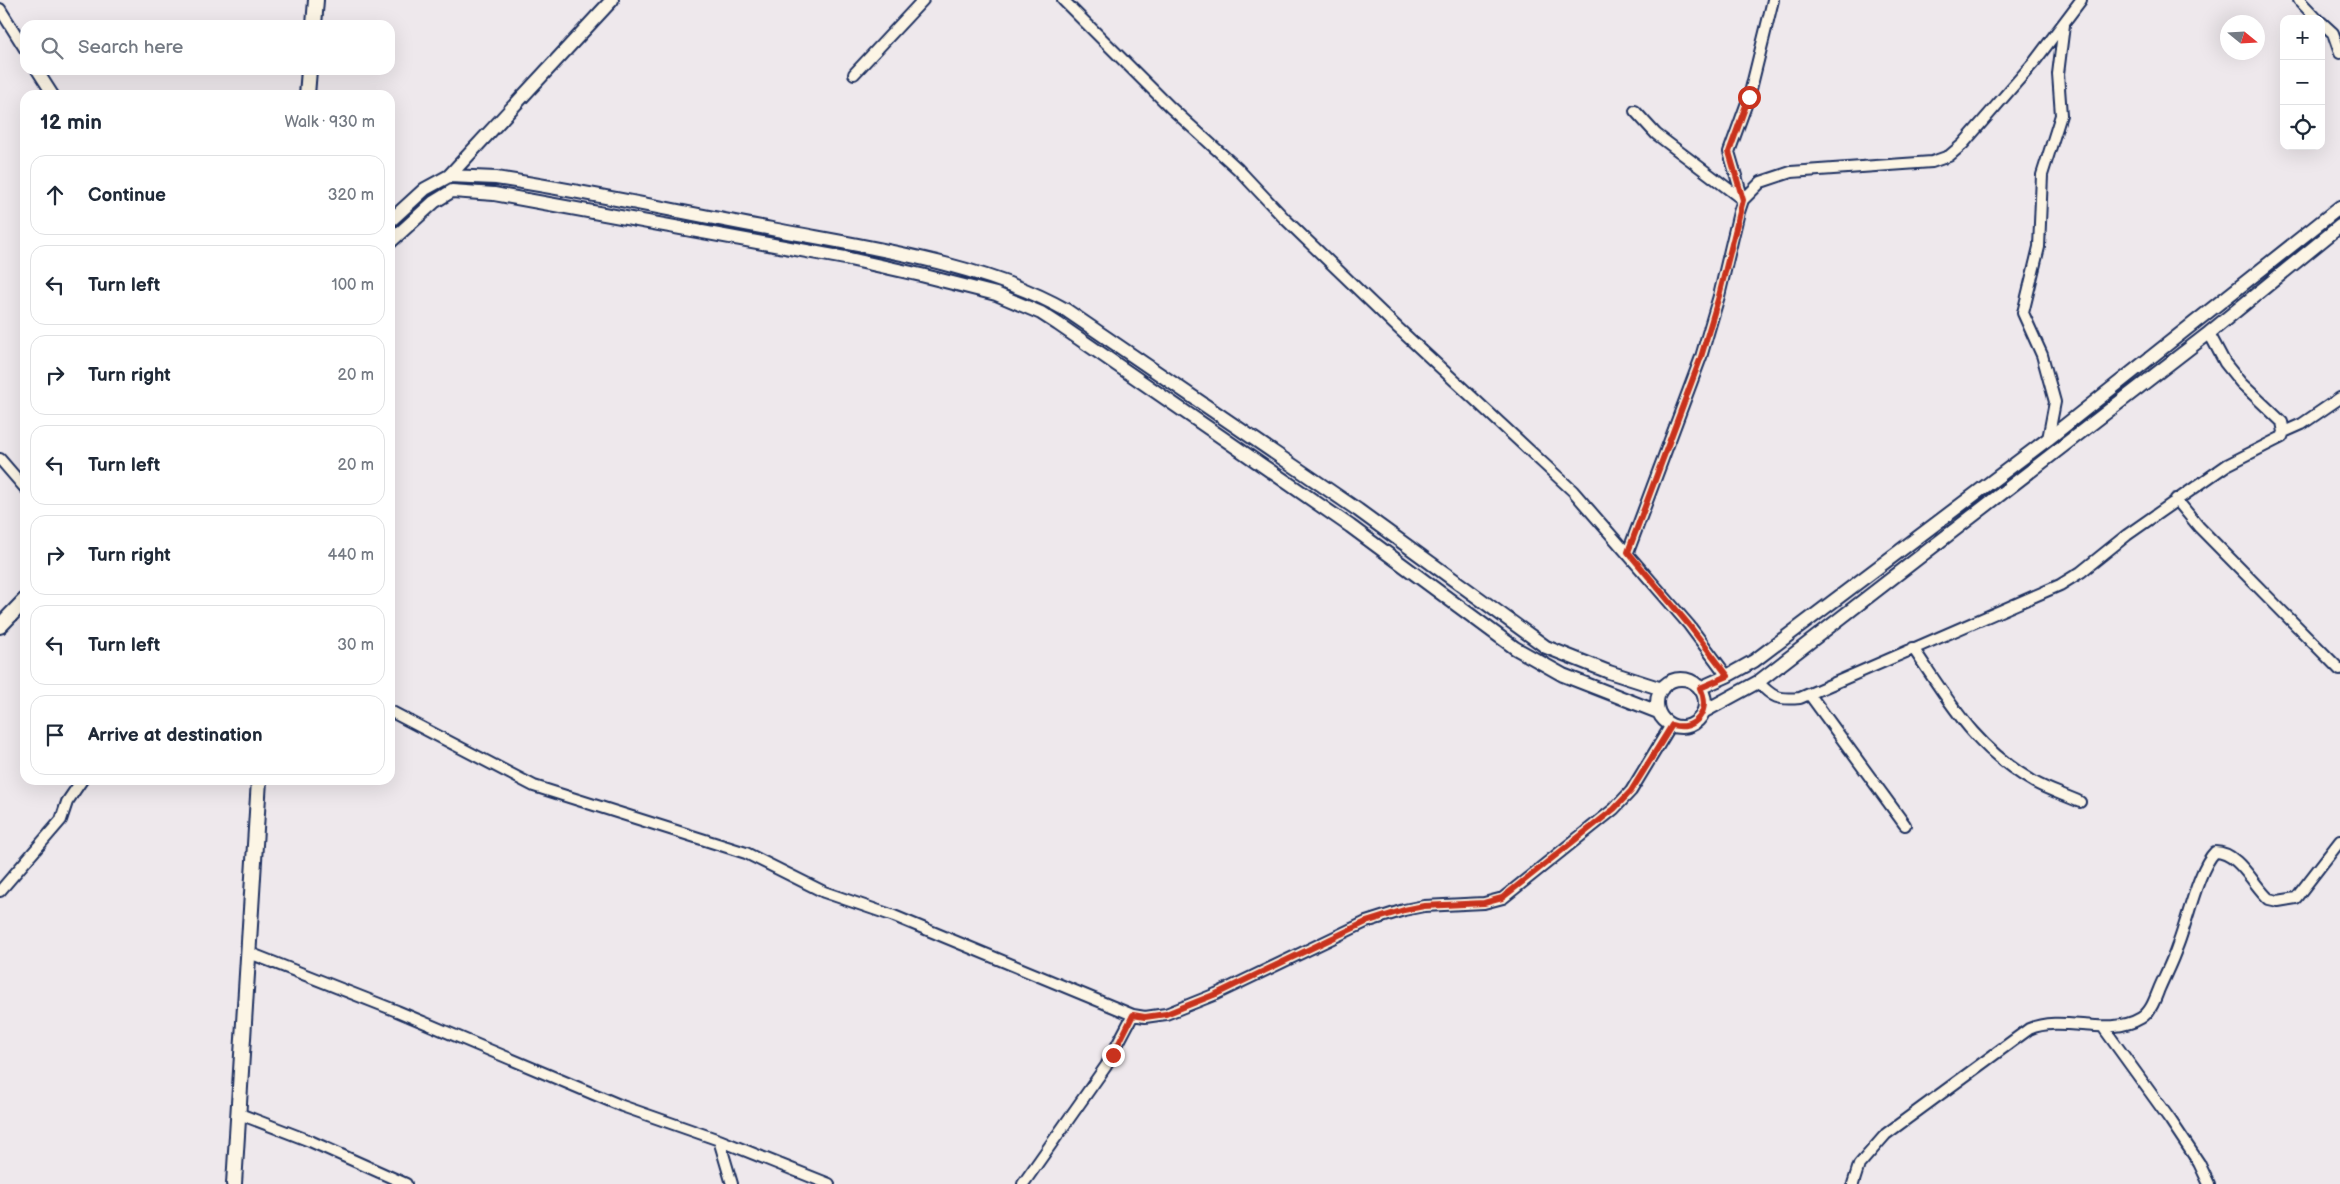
<!DOCTYPE html>
<html lang="en">
<head>
<meta charset="utf-8">
<style>
  :root { --surface:#fff; --page:#f2f2f3; --text:#1f2937; --muted:#747a83; --line:#e0e1e3 }
  body { margin:0; font-family:"Balsamiq Sans",sans-serif; background:var(--page); color:var(--text) }
  .controls { position:absolute; right:15px; top:15px; display:grid; overflow:hidden; border-radius:10px; box-shadow:0 5px 20px #0002 }
  .controls button { width:45px; height:45px; display:grid; place-items:center; padding:0; border:0; border-bottom:1px solid var(--line); background:var(--surface); color:var(--text); font:25px sans-serif }
  .compass { position:absolute; left:2220px; top:15px; width:45px; height:45px; border-radius:50%; background:var(--surface); box-shadow:0 5px 20px #0002; rotate:108deg }
  .stop { position:absolute; width:15px; height:15px; margin:-11px; border:4px solid #c8321e; border-radius:50%; background:#fff }
  .stop.end { background:#c8321e; border-color:#fff; box-shadow:0 1px 5px #0008 }
  .list { margin:0; padding:0; list-style:none }
  h2 { display:flex; justify-content:space-between; align-items:center; height:65px; margin:0; padding:0 20px; font-size:21px }
  h2 small { font-size:16px; font-weight:400; color:var(--muted) }
  .list li { display:grid; grid-template-columns:32px 1fr auto; gap:15px; align-items:center; box-sizing:border-box; height:80px; margin:0 10px 10px; padding:0 10px; border:1px solid var(--line); border-radius:15px }
  .list b { display:block; font-size:19px; white-space:nowrap }
  .list em { font-size:16px; font-style:normal; color:var(--muted) }
  .icon { flex:none; width:28px; height:28px; fill:none; stroke:currentColor; stroke-width:2; stroke-linecap:round; stroke-linejoin:round }
  .map { position:relative; flex:none; width:2340px; height:1184px; overflow:hidden }
  .search { position:absolute; background:var(--surface); box-shadow:0 5px 20px #0002; left:20px; top:20px; width:375px; height:55px; display:flex; align-items:center; gap:12px; box-sizing:border-box; padding:0 18px; border-radius:15px; color:var(--muted); font-size:19px }
  .panel { position:absolute; background:var(--surface); box-shadow:0 5px 20px #0002; left:20px; top:90px; width:375px; height:695px; border-radius:15px }
  .map>svg:first-child { display:block }
</style>
</head>
<body>
<div class="map">
<svg width="2340" height="1184" viewBox="0 0 2340 1184">
  <rect width="100%" height="100%" fill="#eee8ec"/>
  <filter id="ink" filterUnits="userSpaceOnUse"><feTurbulence type="fractalNoise" baseFrequency=".02" numOctaves="2"/><feDisplacementMap in="SourceGraphic" scale="10" xChannelSelector="R" yChannelSelector="G"/><feConvolveMatrix kernelMatrix="1 2 1 2 8 2 1 2 1" color-interpolation-filters="sRGB"/></filter>
  <g filter="url(#ink)">
    <g fill="none" stroke-linecap="round" stroke-linejoin="round">
      <!-- minor casing -->
      <g stroke="#1b2f5e" stroke-width="14">
        <path id="minor" d="M1063 0 1170 107 1238 169 1284 218 1398 328 1573 491 1689 625 1727 676
          M2299 0 2317 19
          M0 9 25 49
          M2321 22 2333 33 2340 53
          M37 70 53 95
          M854 74 923 0
          M1635 111 1656 134 1743 200 1729 152 1749 97 1773 0
          M2284 432 2302 424 2340 398
          M2048 439 2055 402 2042 355 2023 313 2039 247 2042 175 2061 115 2058 74 2064 25
          M0 459 25 488
          M2176 499 2199 527 2340 670
          M1628 552 1701 357 1719 296 1739 212 1743 200 1761 182 1791 172 1932 162 1949 156 1963 144 2035 61 2081 0
          M1913 648C1951 704 1974 747 2034 782 2048 790 2065 795 2080 802
          M1758 682C1773 698 1778 700 1800 698L2060 585 2081 572 2127 535 2227 465 2282 437 2284 432 2282 422 2241 383 2225 363 2209 333
          M1810 695 1905 825
          M390 711 534 786 746 853 824 892 894 916 1133 1015 1145 1017 1166 1014 1216 994 1366 922 1404 910 1424 906 1484 903 1503 898 1614 809 1631 791 1671 725
          M0 891 61 820 67 802 82 780
          M247 952 397 1011 622 1106 719 1140 829 1184
          M2103 1027 2171 1121 2199 1163 2209 1184
          M237 1113 310 1141 406 1184
          M719 1140 732 1184
          M1023 1184 1106 1066 1133 1015
          M1853 1184 1859 1165 1886 1134 2029 1029C2063 1014 2108 1038 2141 1018 2151 1012 2155 999 2159 989 2165 975 2172 962 2177 947 2187 923 2198 869 2215 852 2239 852 2253 885 2269 899L2278 901 2296 898 2340 841"/>
      </g>
      <!-- tertiary casing -->
      <g stroke="#1b2f5e" stroke-width="16">
        <path id="tertiary" d="M449 176 612 0
          M390 221 425 189 449 176 496 178C588 192 680 212 772 229 865 247 984 263 1066 310L1358 510 1546 647 1609 672 1662 689
          M390 242 434 202 452 191 494 194 845 258 921 275 996 294 1041 313 1058 324 1350 526 1515 648 1563 675 1658 712
          M1657 703a24 24 0 1 1 48 0a24 24 0 1 1-48 0Z
          M1700 688 1727 676 1754 661 2048 439 2340 207
          M1703 712 1758 682 2209 333 2340 226"/>
      </g>
      <!-- secondary casing -->
      <g stroke="#1b2f5e" stroke-width="18">
        <path id="secondary" d="M314 25 316 0
          M307 95 309 70
          M0 626 25 600
          M234 1184 259 780"/>
      </g>
      <!-- minor -->
      <use href="#minor" stroke="#fcf5e5" stroke-width="10"/>
      <!-- tertiary -->
      <use href="#tertiary" stroke="#fcf5e5" stroke-width="12"/>
      <!-- secondary -->
      <use href="#secondary" stroke="#fcf5e5" stroke-width="14"/>
    </g>
  </g>
  <g fill="none" stroke-linecap="round" stroke-linejoin="round" filter="url(#ink)">
    <!-- route -->
    <path stroke="#c8321e" stroke-width="6" d="M1113 1055 1133 1015 1145 1017 1166 1014 1216 994 1366 922 1404 910 1424 906 1484 903 1502 898 1614 809 1631 791 1672 725C1695 732 1712 710 1700 688L1728 676 1689 625 1628 552 1701 357 1719 296 1743 200 1729 152 1749 97"/>
  </g>
</svg>
<div class="controls">
<button>+</button>
<button>−</button>
<button><svg class="icon" aria-label="locate" viewBox="0 0 24 24"><circle cx="12" cy="12" r="6"/><path d="M12 2v4M12 18v4M2 12h4M18 12h4"/></svg></button>
</div>
<svg class="compass" viewBox="-18 -18 36 36"><path d="M0-13l5 13h-10z" fill="#e53935"/><path d="M0 13l5-13h-10z" fill="#747a83"/></svg>
<div class="stop" style="left:1749px;top:97px"></div>
<div class="stop end" style="left:1113px;top:1055px"></div>
<div class="search"><svg class="icon" aria-label="search" viewBox="0 0 24 24"><circle cx="10" cy="10" r="6"/><path d="M15 15l6 6"/></svg>Search here</div>
<section class="panel">
<h2>12 min<small>Walk · 930 m</small></h2>
<ul class="list">
<li><svg class="icon" aria-label="ahead" viewBox="0 0 24 24"><path d="M12 20V5M6 11l6-6 6 6"/></svg><div><b>Continue</b></div><em>320 m</em></li>
<li><svg class="icon" aria-label="left" viewBox="0 0 24 24"><path d="M17 20v-9H6M10 6l-5 5 5 5"/></svg><div><b>Turn left</b></div><em>100 m</em></li>
<li><svg class="icon" aria-label="right" viewBox="0 0 24 24"><path d="M7 20v-9h11M14 6l5 5-5 5"/></svg><div><b>Turn right</b></div><em>20 m</em></li>
<li><svg class="icon" aria-label="left" viewBox="0 0 24 24"><path d="M17 20v-9H6M10 6l-5 5 5 5"/></svg><div><b>Turn left</b></div><em>20 m</em></li>
<li><svg class="icon" aria-label="right" viewBox="0 0 24 24"><path d="M7 20v-9h11M14 6l5 5-5 5"/></svg><div><b>Turn right</b></div><em>440 m</em></li>
<li><svg class="icon" aria-label="left" viewBox="0 0 24 24"><path d="M17 20v-9H6M10 6l-5 5 5 5"/></svg><div><b>Turn left</b></div><em>30 m</em></li>
<li><svg class="icon" aria-label="arrive" viewBox="0 0 24 24"><path d="M6 21V4h12l-3 4 3 4H6"/></svg><div><b>Arrive at destination</b></div></li>
</ul>
</section>
</div>
</body>
</html>
